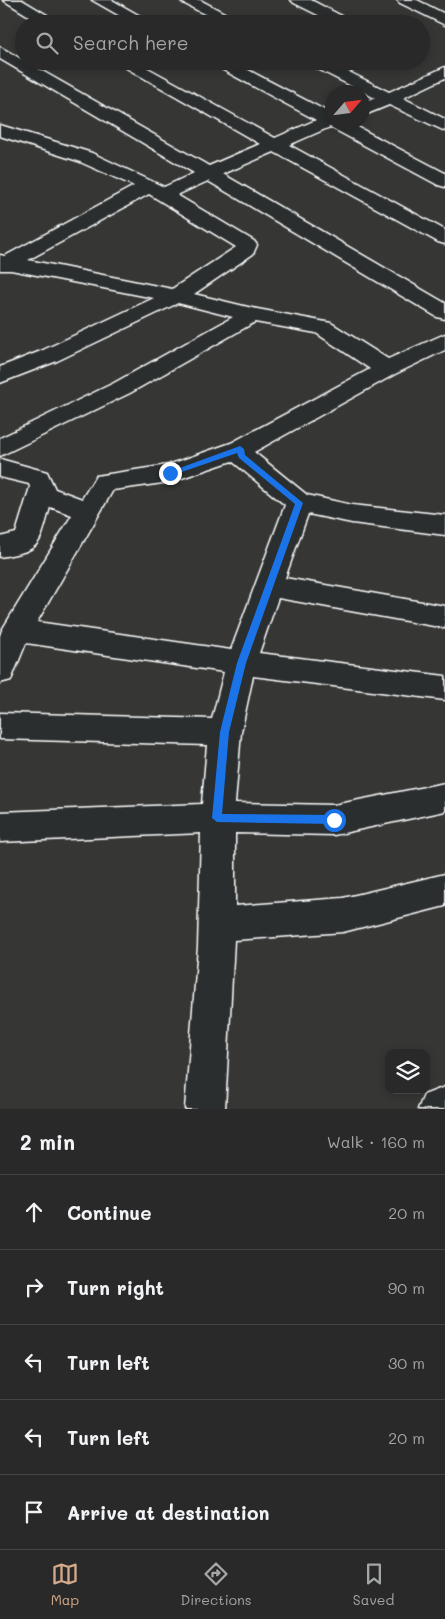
<!DOCTYPE html>
<html lang="en">
<head>
<meta charset="utf-8">
<style>
  :root { --surface:#282928; --page:#343534; --text:#f1f3f6; --muted:#a5a6a8; --line:#444545; --accent:#d6ab8b }
  body { margin:0; font-family:Mali,sans-serif; background:var(--page); color:var(--text) }
  .controls { position:absolute; right:15px; bottom:15px; display:grid; overflow:hidden; border-radius:10px; box-shadow:0 2px 8px #0003 }
  .controls button { width:45px; height:45px; display:grid; place-items:center; padding:0; border:0; border-bottom:1px solid var(--line); background:var(--surface); color:var(--text); font:25px sans-serif }
  .compass { position:absolute; left:325px; top:85px; width:45px; height:45px; border-radius:50%; background:var(--surface); box-shadow:0 2px 8px #0003; rotate:62deg }
  .stop { position:absolute; width:15px; height:15px; margin:-11px; border:4px solid #1a73e8; border-radius:50%; background:#fff }
  .stop.end { background:#1a73e8; border-color:#fff; box-shadow:0 1px 5px #0008 }
  .list { margin:0; padding:0; list-style:none }
  h2 { display:flex; justify-content:space-between; align-items:center; height:65px; margin:0; padding:0 20px; font-size:21px }
  h2 small { font-size:16px; font-weight:400; color:var(--muted) }
  .list li { display:grid; grid-template-columns:32px 1fr auto; gap:15px; align-items:center; box-sizing:border-box; height:75px; padding:0 20px; border-top:1px solid var(--line) }
  .list b { display:block; font-size:19px; white-space:nowrap }
  .list em { font-size:16px; font-style:normal; color:var(--muted) }
  .icon { flex:none; width:28px; height:28px; fill:none; stroke:currentColor; stroke-width:2; stroke-linecap:round; stroke-linejoin:round }
  .map { position:relative; flex:none; width:445px; height:1109px; overflow:hidden }
  .search { position:absolute; background:var(--surface); box-shadow:0 2px 8px #0003; left:15px; right:15px; top:15px; height:55px; display:flex; align-items:center; gap:12px; box-sizing:border-box; padding:0 18px; border-radius:28px; color:var(--muted); font-size:19px }
  .sheet { height:440px; background:var(--surface) }
  nav { display:flex; justify-content:space-around; align-items:center; box-sizing:border-box; height:70px; border-top:1px solid var(--line); background:var(--surface); font-size:14px; color:var(--muted) }
  nav a { display:grid; justify-items:center; gap:2px }
  nav .on { color:var(--accent) }
  .map>svg:first-child { display:block }
</style>
</head>
<body>
<div class="map">
<svg width="445" height="1109" viewBox="0 0 445 1109">
  <rect width="100%" height="100%" fill="#363735"/>
  <filter id="ink" filterUnits="userSpaceOnUse"><feTurbulence type="fractalNoise" baseFrequency=".02" numOctaves="2"/><feDisplacementMap in="SourceGraphic" scale="10" xChannelSelector="R" yChannelSelector="G"/><feConvolveMatrix kernelMatrix="1 2 1 2 8 2 1 2 1" color-interpolation-filters="sRGB"/></filter>
  <g filter="url(#ink)">
    <g fill="none" stroke-linecap="round" stroke-linejoin="round">
      <!-- minor casing -->
      <g stroke="#fff" stroke-width="3">
        <path id="minor" d="M3 0H22L62 24H42Z
          M92 0H112L154 24H134Z
          M180 0H200L245 24H224L183 3Z
          M291 0H311L357 24H336L294 3Z
          M397 0H417L445 14V25L400 3Z
          M0 47 209 166 260 144 114 61H135L275 138 316 120 212 64 210 61H231L332 114V122H348L445 173V187L438 185 330 127 289 145 445 230V244L438 242 274 152 223 174 445 303V319L437 317 208 181 177 195 254 241 257 245 253 254 194 294 252 308 331 323 388 359 445 334V350L395 374 254 452 307 495 352 505 445 515V535L352 523 308 514 285 578 445 606V628L278 598 259 653 445 676V700L253 676 241 732 235 803 334 805 445 783V811L334 835 235 833V906L343 898 445 874V906L343 932 234 940 225 1109H185L198 947 201 833 0 842V812L202 804 207 745 0 739V713L212 719 224 672 26 643 11 680 0 683V636L2 630 72 515 50 507C39 546 42 550 0 557V537L16 533 30 487 29 484 0 477V459L47 472 55 489 82 499 96 476 168 465 231 443 370 369 316 333 255 322 130 393 0 456V438L114 383 233 317 178 303 57 361 0 383V367L41 351 154 298 11 270H0V255L5 256 134 186 78 161 0 136V125L92 153 164 187 194 173 0 59ZM149 194 236 247 172 289 28 260ZM232 461 285 505 231 650 37 622 113 490 170 482Z
          M306 61H327L389 92 445 67V78L403 98 445 119V131L389 105 362 116V104L375 98 308 64Z
          M445 1087V1109H418L424 1095Z"/>
      </g>
      <!-- minor -->
      <use href="#minor" fill="#2a2d2e" fill-rule="evenodd"/>
    </g>
  </g>
  <!-- route -->
  <path fill="#1a73e8" d="M240 446 244 449 245 455 303 503 246 663 229 732 222 814 334 815 339 820 334 824 217 822 212 818 220 732 237 663 295 504 239 458 237 453 173 475 166 473Z"/>
</svg>
<div class="controls">
<button><svg class="icon" aria-label="layers" viewBox="0 0 24 24"><path d="M12 4l9 5-9 5-9-5zM3 14l9 5 9-5"/></svg></button>
</div>
<svg class="compass" viewBox="-18 -18 36 36"><path d="M0-13l5 13h-10z" fill="#e53935"/><path d="M0 13l5-13h-10z" fill="#a5a6a8"/></svg>
<div class="stop" style="left:334px;top:820px"></div>
<div class="stop end" style="left:170px;top:473px"></div>
<div class="search"><svg class="icon" aria-label="search" viewBox="0 0 24 24"><circle cx="10" cy="10" r="6"/><path d="M15 15l6 6"/></svg>Search here</div>
</div>
<section class="sheet">
<h2>2 min<small>Walk · 160 m</small></h2>
<ul class="list">
<li><svg class="icon" aria-label="ahead" viewBox="0 0 24 24"><path d="M12 20V5M6 11l6-6 6 6"/></svg><div><b>Continue</b></div><em>20 m</em></li>
<li><svg class="icon" aria-label="right" viewBox="0 0 24 24"><path d="M7 20v-9h11M14 6l5 5-5 5"/></svg><div><b>Turn right</b></div><em>90 m</em></li>
<li><svg class="icon" aria-label="left" viewBox="0 0 24 24"><path d="M17 20v-9H6M10 6l-5 5 5 5"/></svg><div><b>Turn left</b></div><em>30 m</em></li>
<li><svg class="icon" aria-label="left" viewBox="0 0 24 24"><path d="M17 20v-9H6M10 6l-5 5 5 5"/></svg><div><b>Turn left</b></div><em>20 m</em></li>
<li><svg class="icon" aria-label="arrive" viewBox="0 0 24 24"><path d="M6 21V4h12l-3 4 3 4H6"/></svg><div><b>Arrive at destination</b></div></li>
</ul>
</section>
<nav>
<a class="on"><svg class="icon" aria-label="map" viewBox="0 0 24 24"><path d="M3 6l6-2 6 2 6-2v14l-6 2-6-2-6 2zM9 4v14M15 6v14"/></svg>Map</a>
<a><svg class="icon" aria-label="directions" viewBox="0 0 24 24"><path d="M12 3l9 9-9 9-9-9zM9 14v-3h6M13 9l2 2-2 2"/></svg>Directions</a>
<a><svg class="icon" aria-label="saved" viewBox="0 0 24 24"><path d="M7 4h10v16l-5-4-5 4z"/></svg>Saved</a>
</nav>
</body>
</html>
